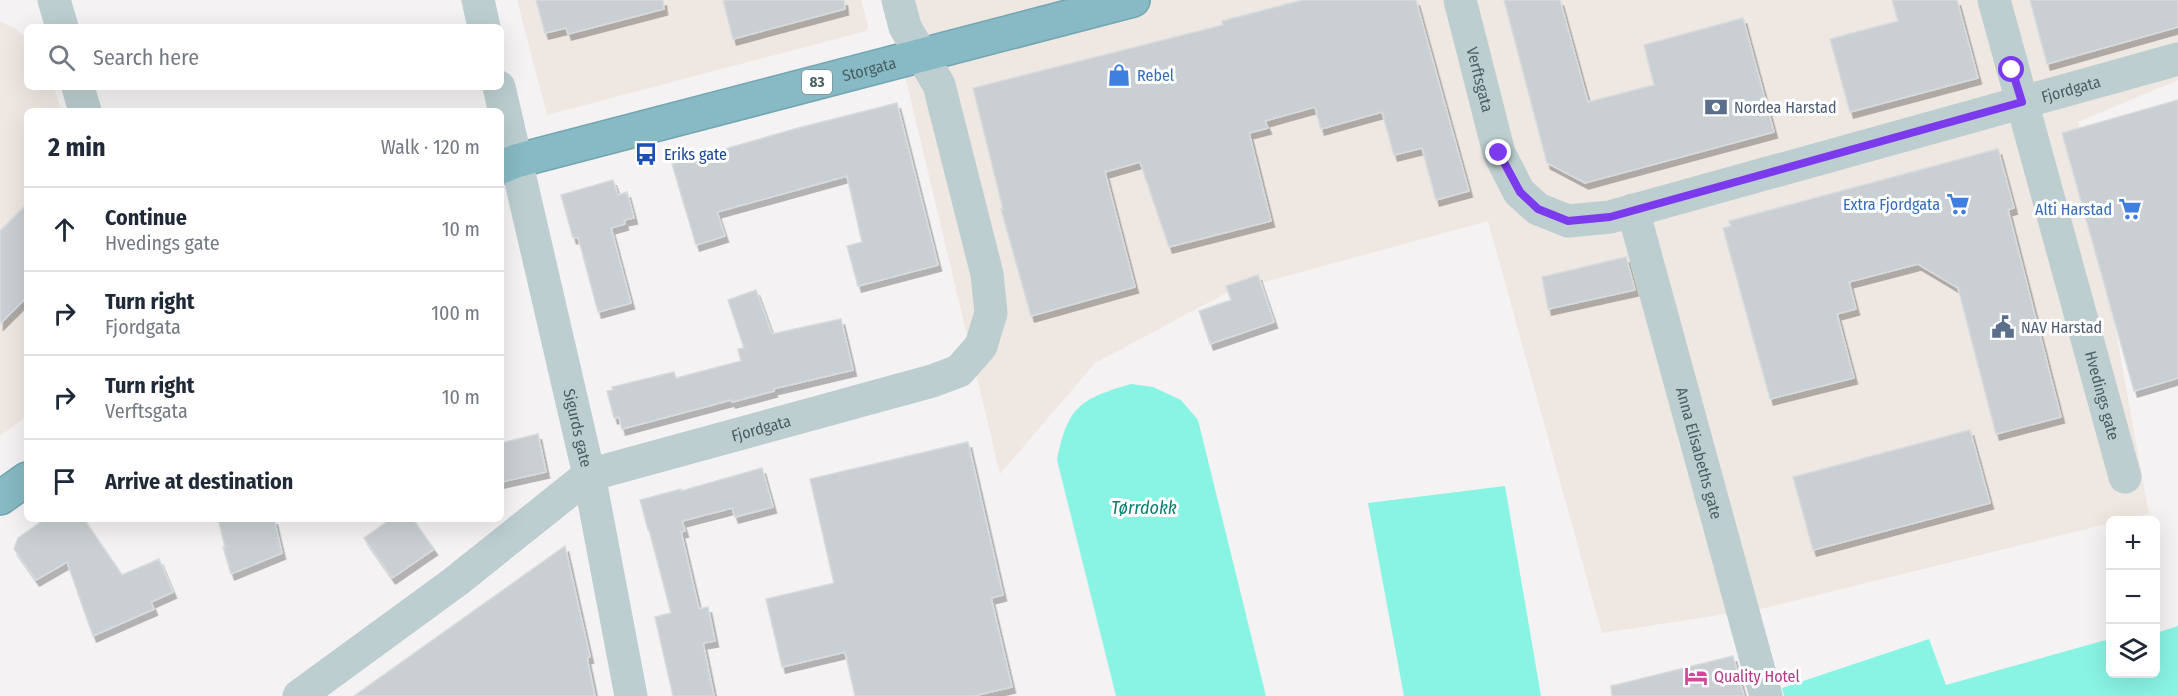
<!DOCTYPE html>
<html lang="en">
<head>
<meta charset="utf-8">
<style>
  :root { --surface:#fff; --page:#f2f2f3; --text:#1f2937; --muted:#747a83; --line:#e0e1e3 }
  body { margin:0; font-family:"Fira Sans Condensed",sans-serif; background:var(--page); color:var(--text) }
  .controls { position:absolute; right:18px; bottom:18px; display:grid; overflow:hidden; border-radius:9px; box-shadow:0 6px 24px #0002 }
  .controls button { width:54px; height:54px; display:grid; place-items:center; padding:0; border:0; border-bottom:2px solid var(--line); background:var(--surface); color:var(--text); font:30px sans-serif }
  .stop { position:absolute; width:18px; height:18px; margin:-14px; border:4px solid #7c3aed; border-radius:50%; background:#fff }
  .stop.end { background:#7c3aed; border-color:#fff; box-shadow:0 2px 6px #0008 }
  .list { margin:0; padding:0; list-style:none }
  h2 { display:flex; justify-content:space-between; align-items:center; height:78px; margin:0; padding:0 24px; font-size:26px }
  h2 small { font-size:20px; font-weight:400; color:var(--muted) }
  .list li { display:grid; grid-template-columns:39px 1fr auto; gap:18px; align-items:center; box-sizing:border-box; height:84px; padding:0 24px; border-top:2px solid var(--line) }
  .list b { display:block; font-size:22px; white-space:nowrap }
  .list p { margin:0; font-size:20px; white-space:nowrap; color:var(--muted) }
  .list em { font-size:20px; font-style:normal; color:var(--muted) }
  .icon { flex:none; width:33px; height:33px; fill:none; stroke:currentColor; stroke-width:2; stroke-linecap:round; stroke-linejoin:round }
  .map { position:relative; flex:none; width:2178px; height:696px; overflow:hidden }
  .search { position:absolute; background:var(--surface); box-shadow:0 6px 24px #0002; left:24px; top:24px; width:480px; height:66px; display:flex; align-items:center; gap:15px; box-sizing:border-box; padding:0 21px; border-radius:9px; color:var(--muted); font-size:22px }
  .panel { position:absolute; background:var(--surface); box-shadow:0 6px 24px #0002; left:24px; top:108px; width:480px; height:414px; border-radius:9px }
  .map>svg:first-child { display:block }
</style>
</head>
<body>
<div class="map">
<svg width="2178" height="696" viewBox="0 0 2178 696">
  <defs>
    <filter id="shadow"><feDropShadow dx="3.5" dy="6" stdDeviation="0" flood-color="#0004"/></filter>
  </defs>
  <rect width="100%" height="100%" fill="#f5f2f3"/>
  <!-- commercial -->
  <path fill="#efe7e2" d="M517 0H861L868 26 866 31 547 115Z
    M887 0H2178V80L2078 122 2149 514 2123 520H2110V523L1765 608 1602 633 1488 221 1228 292 1095 363 1000 474Z
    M0 21 14 28 27 39V87H54L61 111H27V416L0 436Z"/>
  <!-- water -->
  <path fill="#89f4e4" d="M1131 384 1153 387 1181 400 1198 420 1266 696H1116L1057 460C1068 406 1080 399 1131 384Z
    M1505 486 1541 696H1404L1368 503Z
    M2178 626V696H1784L1782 688 1929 639 1946 685 2102 641 2110 640V674H2156V633Z"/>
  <!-- building -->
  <path fill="#c9cfd2" stroke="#d6dbde" stroke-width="1.5" filter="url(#shadow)" d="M536 0H663L664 9 568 34 566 28 545 33Z
    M723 0H844L845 9 733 39Z
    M1303 0H1416L1469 191 1436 200 1422 148 1394 155 1382 112 1321 129 1315 107 1265 121 1268 128 1249 133 1271 221 1169 247 1140 162 1105 172 1135 287 1031 316 1001 209H1003L973 88 1223 25 1222 21Z
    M1504 0H1560L1588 102 1654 85 1644 45 1743 18 1774 132 1585 183 1547 163Z
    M1892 0H1957L1978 78 1850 112 1830 39 1898 21Z
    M2030 0H2178V27L2047 64Z
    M2178 100V378L2134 391 2062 133Z
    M897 103 938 265 858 286 847 246 862 242 847 176 717 212 725 236 696 245 672 164 798 128Z
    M1998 149 2014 208 2008 210 2061 417 1996 434 1958 288 1918 264 1849 282 1856 309 1837 314 1854 378 1770 399 1723 228 1731 226 1729 221Z
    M613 180 618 195 627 192 634 218 624 220 625 224 611 228 631 303 598 312 578 237 573 238 561 195Z
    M27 204V297L0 324V231Z
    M1626 257 1635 290 1548 309 1542 277Z
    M1258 275 1274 322 1210 344 1199 311 1231 300 1226 286Z
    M756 290 772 334 841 319 853 370 773 389 774 391 732 402 731 400 622 429 619 417 614 418 607 391 613 390 612 387 674 372 676 378 741 361 738 349 744 348 728 300Z
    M1970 430 1990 503 1813 550 1793 477Z
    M538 434 546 472 501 482V443Z
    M968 442 1003 595 991 598 1012 687 973 696H855L845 652 782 667 766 599 834 583 810 479Z
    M762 468 773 507 735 517 732 508 682 521 685 531 681 532 699 609 708 607 715 641 703 643 714 696H673L655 617 671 613 649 530H648L640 500 681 489V491Z
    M45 519H84L122 575 159 559 173 592 151 602 154 609 93 636 67 562 36 580 14 549 18 538Z
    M218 519H274L282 553 231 574 223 547H225Z
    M391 519H413L434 549 392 578 364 538Z
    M565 546 590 657 587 658 595 696H354Z
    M1733 656 1744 696H1612L1611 686Z"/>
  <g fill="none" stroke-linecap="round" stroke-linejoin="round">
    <!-- highway casing -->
    <g stroke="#72a6b0" stroke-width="36">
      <g id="highway">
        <path id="s6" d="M501 167 516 161 1133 0"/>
        <path d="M0 498 27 479"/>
      </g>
    </g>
    <!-- minor -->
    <g stroke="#bcced0" stroke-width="33">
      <path d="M54 0 62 27"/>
      <path d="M478 0 484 27"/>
      <path id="s1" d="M1460 0 1499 153 1519 192 1538 209 1568 221 1610 217 2178 59"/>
      <path id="s2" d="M1994 0 2125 477"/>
      <path d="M78 87 85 111"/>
      <path id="s3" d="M499 87 589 475 631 696"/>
      <path id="s4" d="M1633 210 1766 696"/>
      <path id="s5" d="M299 696 455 582 589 475 932 381 959 371 981 346 991 313 987 274 939 85 905 27 898 0"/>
    </g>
    <!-- highway -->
    <use href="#highway" stroke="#87bac4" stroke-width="33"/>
  </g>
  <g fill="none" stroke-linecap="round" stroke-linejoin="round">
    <!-- route -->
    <path stroke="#7c3aed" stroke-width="8" d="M1499 153 1520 192 1538 209 1568 221 1610 217 2022 102 2012 70"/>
  </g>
  <!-- icons -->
  <defs>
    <g id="shop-bare" transform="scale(1.8)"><path d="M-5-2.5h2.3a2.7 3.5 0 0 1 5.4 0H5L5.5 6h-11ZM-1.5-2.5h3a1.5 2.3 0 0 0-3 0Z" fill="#3f7fe0" stroke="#fff" stroke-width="2.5" paint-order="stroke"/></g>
    <g id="bank-bare" transform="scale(1.8)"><path d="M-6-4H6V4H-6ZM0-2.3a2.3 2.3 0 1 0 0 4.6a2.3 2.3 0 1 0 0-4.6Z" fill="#5c6f8a" stroke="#fff" stroke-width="2.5" paint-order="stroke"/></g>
    <g id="bus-bare" transform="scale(1.8)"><path d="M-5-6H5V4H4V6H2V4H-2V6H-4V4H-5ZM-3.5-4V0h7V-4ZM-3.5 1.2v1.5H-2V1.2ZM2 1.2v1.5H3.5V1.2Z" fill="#1a4fb4" stroke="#fff" stroke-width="2.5" paint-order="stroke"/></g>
    <g id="supermarket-bare" transform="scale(1.8)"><path d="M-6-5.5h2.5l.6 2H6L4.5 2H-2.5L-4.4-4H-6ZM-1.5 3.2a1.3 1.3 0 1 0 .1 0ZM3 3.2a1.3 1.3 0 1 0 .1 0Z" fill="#3f7fe0" stroke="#fff" stroke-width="2.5" paint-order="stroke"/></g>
    <g id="civic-bare" transform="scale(1.8)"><path d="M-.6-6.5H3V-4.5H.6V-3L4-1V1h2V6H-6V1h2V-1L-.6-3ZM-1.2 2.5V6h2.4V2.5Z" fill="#5c6f8a" stroke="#fff" stroke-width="2.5" paint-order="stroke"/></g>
    <g id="hotel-bare" transform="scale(1.8)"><path d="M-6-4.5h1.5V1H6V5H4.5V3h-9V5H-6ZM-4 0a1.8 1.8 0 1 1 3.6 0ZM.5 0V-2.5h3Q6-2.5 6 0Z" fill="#d1479c" stroke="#fff" stroke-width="2.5" paint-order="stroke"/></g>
  </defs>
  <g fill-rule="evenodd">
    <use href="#shop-bare" x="1119" y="75"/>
    <use href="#bank-bare" x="1716" y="107"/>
    <use href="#bus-bare" x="646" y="154"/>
    <use href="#supermarket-bare" x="1958" y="204"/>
    <use href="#supermarket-bare" x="2130" y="209"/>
    <use href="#civic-bare" x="2003" y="327"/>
    <use href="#hotel-bare" x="1696" y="676"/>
  </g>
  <g text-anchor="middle" stroke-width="6" stroke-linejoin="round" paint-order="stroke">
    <!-- shield labels -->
    <rect fill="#fff" stroke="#7f8f91" stroke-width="1.5" x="802" y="70" width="30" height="24" rx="4.5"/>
    <g font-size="15" font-weight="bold" fill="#485f62">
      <text x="817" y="87">83</text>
    </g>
    <!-- street labels -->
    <g font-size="16" fill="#485f62" stroke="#fff">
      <text dy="6" stroke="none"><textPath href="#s6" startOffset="381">Storgata</textPath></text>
      <text dy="6" stroke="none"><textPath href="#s1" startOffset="82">Verftsgata</textPath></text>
      <text dy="6" stroke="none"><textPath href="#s1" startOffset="780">Fjordgata</textPath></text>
      <text dy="6" stroke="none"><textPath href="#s2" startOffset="410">Hvedings gate</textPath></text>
      <text dy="6" stroke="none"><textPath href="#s3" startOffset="350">Sigurds gate</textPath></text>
      <text dy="6" stroke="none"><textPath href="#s5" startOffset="543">Fjordgata</textPath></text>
      <text dy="6" stroke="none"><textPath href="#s4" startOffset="252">Anna Elisabeths gate</textPath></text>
    </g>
    <!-- shop labels -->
    <g font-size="16" fill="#366cbe" stroke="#fff" text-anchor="end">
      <text x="1137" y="81" text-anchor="start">Rebel</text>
      <text x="1940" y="210">Extra Fjordgata</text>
      <text x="2112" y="215">Alti Harstad</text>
    </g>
    <!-- service labels -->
    <g font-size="16" fill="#4e5e75" stroke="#fff" text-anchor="start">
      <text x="1734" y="113">Nordea Harstad</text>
      <text x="2021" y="333">NAV Harstad</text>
    </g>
    <!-- transit labels -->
    <g font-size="16" fill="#164399" stroke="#fff" text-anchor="start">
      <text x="664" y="160">Eriks gate</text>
    </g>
    <!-- hotel labels -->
    <g font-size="16" fill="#b23c85" stroke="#fff" text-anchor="start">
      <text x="1714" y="682">Quality Hotel</text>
    </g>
    <!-- water labels -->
    <g font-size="18" font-style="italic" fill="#07806f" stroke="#fff">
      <text x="1144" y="514">Tørrdokk</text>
    </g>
  </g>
</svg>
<div class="controls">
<button>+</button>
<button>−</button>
<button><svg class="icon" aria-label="layers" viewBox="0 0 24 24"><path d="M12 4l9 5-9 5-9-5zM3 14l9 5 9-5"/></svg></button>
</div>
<div class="stop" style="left:2012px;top:70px"></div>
<div class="stop end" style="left:1499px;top:153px"></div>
<div class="search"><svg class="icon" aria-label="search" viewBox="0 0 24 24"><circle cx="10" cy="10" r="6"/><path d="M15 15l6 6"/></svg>Search here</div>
<section class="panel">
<h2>2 min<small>Walk · 120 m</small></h2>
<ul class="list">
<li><svg class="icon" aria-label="ahead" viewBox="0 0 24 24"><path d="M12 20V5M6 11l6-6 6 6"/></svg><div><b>Continue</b><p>Hvedings gate</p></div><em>10 m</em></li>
<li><svg class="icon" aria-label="right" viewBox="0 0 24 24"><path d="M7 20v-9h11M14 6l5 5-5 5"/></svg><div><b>Turn right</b><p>Fjordgata</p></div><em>100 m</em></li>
<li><svg class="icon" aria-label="right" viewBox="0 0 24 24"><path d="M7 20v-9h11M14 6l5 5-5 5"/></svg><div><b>Turn right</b><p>Verftsgata</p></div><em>10 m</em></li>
<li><svg class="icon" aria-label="arrive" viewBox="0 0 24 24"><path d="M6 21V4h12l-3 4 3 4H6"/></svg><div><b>Arrive at destination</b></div></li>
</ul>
</section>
</div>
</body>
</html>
